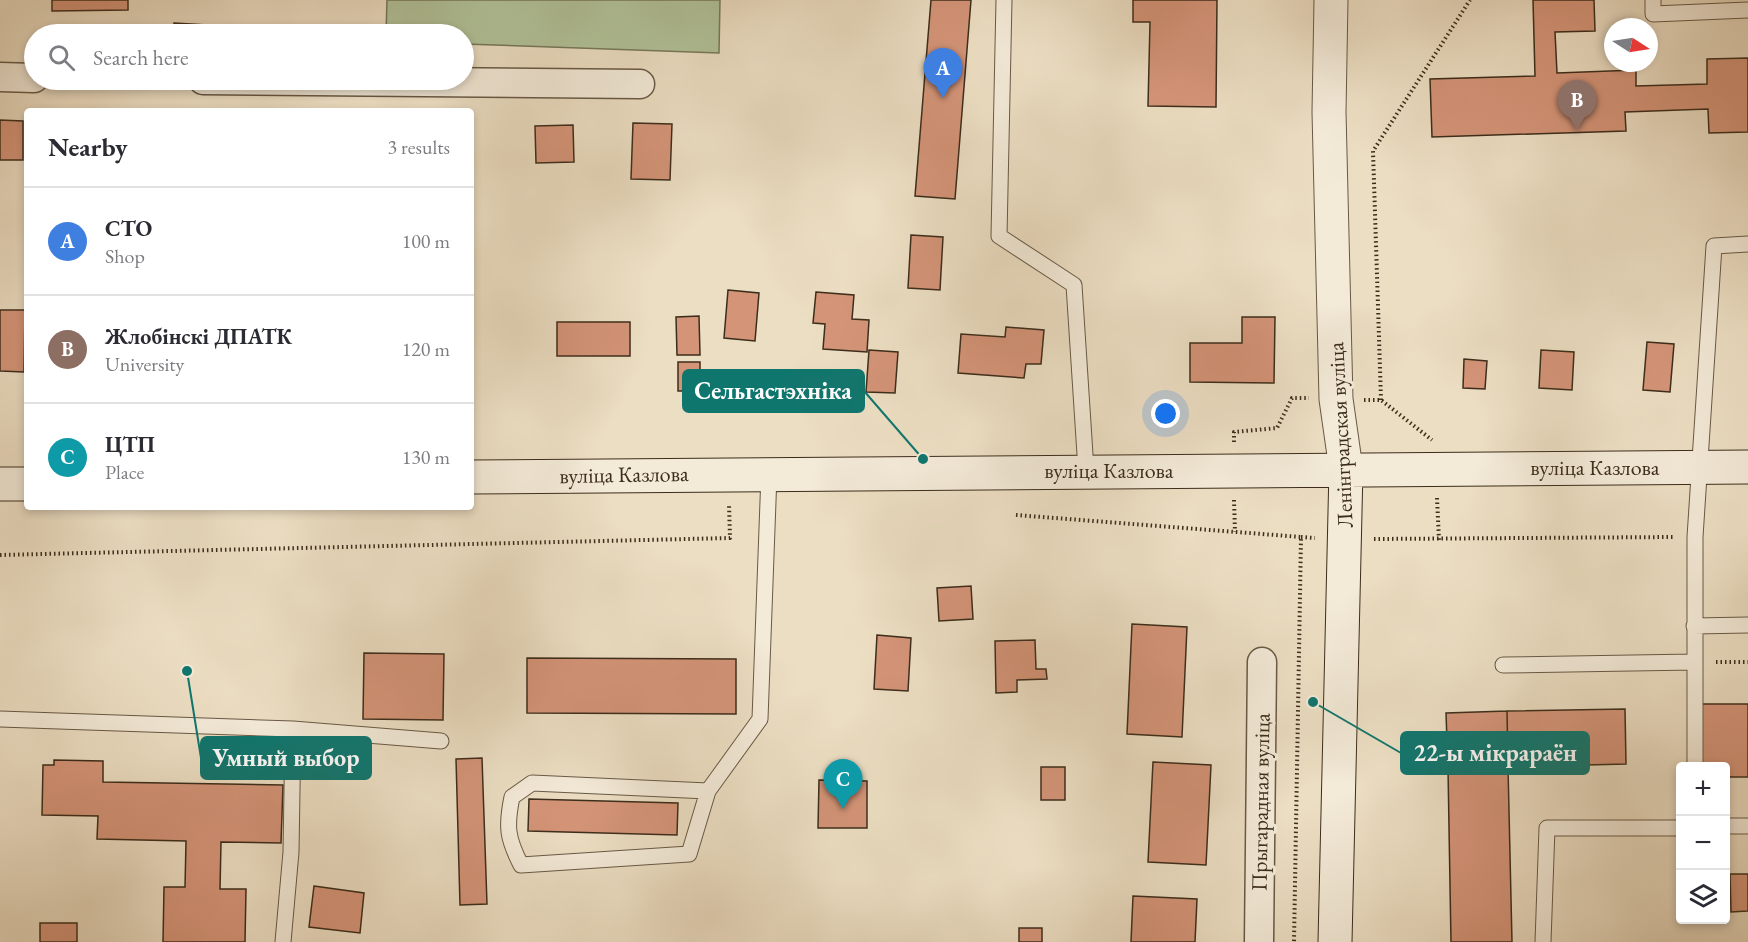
<!DOCTYPE html>
<html lang="en">
<head>
<meta charset="utf-8">
<style>
  :root { --surface:#fff; --page:#f7f7f7; --text:#2b2b33; --muted:#7c7c81; --line:#e1e1e2; --accent:#2563eb }
  body { margin:0; font-family:"EB Garamond",serif; background:var(--page); color:var(--text) }
  .controls { position:absolute; right:18px; bottom:18px; display:grid; overflow:hidden; border-radius:6px; box-shadow:0 3px 9px #0003 }
  .controls button { width:54px; height:54px; display:grid; place-items:center; padding:0; border:0; border-bottom:2px solid var(--line); background:var(--surface); color:var(--text); font:30px sans-serif }
  .compass { position:absolute; left:1604px; top:18px; width:54px; height:54px; border-radius:50%; background:var(--surface); box-shadow:0 3px 9px #0003; rotate:102deg }
  .you { position:absolute; left:1166px; top:414px; width:21px; height:21px; margin:-15px; border:4px solid #fff; border-radius:50%; background:#1a73e8; box-shadow:0 0 0 9px #1a73e833 }
  .badge { display:grid; place-items:center; width:39px; height:39px; border-radius:50%; background:var(--accent); color:#fff; font-size:20px; font-weight:700 }
  .pin { position:absolute; translate:-50% -50px; filter:drop-shadow(0 2px 3px #0008) }
  .pin::after { content:''; position:absolute; top:32px; width:21px; height:18px; background:inherit; clip-path:polygon(0 0,100% 0,50% 100%) }
  .list { margin:0; padding:0; list-style:none }
  h2 { display:flex; justify-content:space-between; align-items:center; height:78px; margin:0; padding:0 24px; font-size:26px }
  h2 small { font-size:20px; font-weight:400; color:var(--muted) }
  .list li { display:grid; grid-template-columns:39px 1fr auto; gap:18px; align-items:center; box-sizing:border-box; height:108px; padding:0 24px; border-top:2px solid var(--line) }
  .list b { display:block; font-size:22px; white-space:nowrap }
  .list p { margin:0; font-size:20px; white-space:nowrap; color:var(--muted) }
  .list em { font-size:20px; font-style:normal; color:var(--muted) }
  .icon { flex:none; width:33px; height:33px; fill:none; stroke:currentColor; stroke-width:2; stroke-linecap:round; stroke-linejoin:round }
  .map { position:relative; flex:none; width:1748px; height:942px; overflow:hidden }
  .search { position:absolute; background:var(--surface); box-shadow:0 3px 9px #0003; left:24px; top:24px; width:450px; height:66px; display:flex; align-items:center; gap:15px; box-sizing:border-box; padding:0 21px; border-radius:33px; color:var(--muted); font-size:22px }
  .panel { position:absolute; background:var(--surface); box-shadow:0 3px 9px #0003; left:24px; top:108px; width:450px; height:402px; border-radius:6px }
  .map>svg:first-child { display:block }
</style>
</head>
<body>
<div class="map">
<svg width="1748" height="942" viewBox="0 0 1748 942">
  <rect width="100%" height="100%" fill="#ecdec3"/>
  <filter id="stains"><feTurbulence type="fractalNoise" baseFrequency=".00333" numOctaves="4"/><feColorMatrix values="0 0 0 0 .2 0 0 0 0 .09 0 0 0 0 .02 0 0 0 .5 -.17"/></filter>
  <radialGradient id="worn" r=".72"><stop offset=".6" stop-color="#630" stop-opacity="0"/><stop offset="1" stop-color="#630" stop-opacity=".3"/></radialGradient>
  <!-- green -->
  <path fill="#b1c299" stroke="#76785a" stroke-width="1.5" d="M387 0H720L719 53 464 44V34H386Z"/>
  <!-- building -->
  <path fill="#d49478" stroke="#3c2d1b" stroke-width="1.5" d="M52 0H128V10L52 11Z
    M931 0H971L955 199 915 196Z
    M1133 0H1217L1216 107 1148 106 1150 22H1133Z
    M1533 0H1594L1595 31 1555 32 1557 73 1636 70V86L1707 84V59L1748 58V132L1709 133 1708 109 1625 112 1626 131 1432 137 1430 79 1535 76Z
    M174 23 207 25 206 34H174Z
    M0 120 23 121V160H0Z
    M633 123 672 124 670 180 631 179Z
    M573 125 574 162 536 163 535 126Z
    M911 235 943 237 940 290 908 288Z
    M728 290 759 293 755 341 724 338Z
    M816 292 854 295 852 319 869 320 867 352 823 349 825 324 813 323Z
    M0 310H25L24 372 0 371Z
    M699 316 700 355H677L676 317Z
    M1242 317H1275L1274 383 1190 382V343H1242Z
    M557 322H630V356H557Z
    M1006 327 1044 330 1041 364H1026L1024 378 958 373 961 334 1005 337Z
    M1647 342 1674 344 1670 392 1643 390Z
    M869 350 898 352 895 393 866 392Z
    M1541 350 1574 352 1572 390 1539 388Z
    M1464 359 1487 361 1485 389 1463 388Z
    M678 362H700V391H678Z
    M971 586 973 619 939 621 937 588Z
    M1132 624 1187 627 1182 737 1127 734Z
    M877 635 911 638 908 691 874 689Z
    M1035 640 1036 669H1046L1047 679 1017 680V692L996 693 995 641Z
    M364 653 444 654 443 720 363 719Z
    M527 658 736 659V714L527 713Z
    M1700 704H1748V777H1726V766H1700Z
    M1625 709 1626 764 1508 767 1507 711Z
    M1507 711 1508 767 1448 769 1446 713Z
    M482 758 487 904 460 905 456 759Z
    M54 760 103 761V782L283 785 281 843 221 842 220 889H246L245 942H163L164 887H185L186 841 97 839 98 816 42 815 43 765H54Z
    M1153 762 1211 765 1206 865 1148 862Z
    M1041 767H1065V800H1041Z
    M1508 767 1512 942H1451L1448 769Z
    M819 780 867 781V828H818Z
    M529 799 678 803 677 835 528 831Z
    M1730 874H1748V911L1731 912Z
    M314 886 364 893 360 933 309 927Z
    M1133 896 1197 899 1195 942H1131Z
    M40 923H77V942H40Z
    M1019 928H1042V942H1019Z"/>
  <g fill="none" stroke-linecap="round" stroke-linejoin="round">
    <!-- service casing -->
    <g stroke="#685945" stroke-width="17">
      <path id="service" d="M1004 0 999 236 1074 285 1086 470
        M1653 0V14L1748 10
        M1694 626 1748 625
        M1503 665 1694 662
        M0 719 293 729 441 741
        M1695 766V537L1714 246 1748 244
        M708 791 689 854 521 865C507 838 506 826 512 797L532 783 708 791 760 719 769 474
        M1726 826H1748
        M283 942 291 852 293 729
        M1543 942 1547 828H1680"/>
    </g>
    <!-- minor casing -->
    <g stroke="#685945" stroke-width="31">
      <path id="minor" d="M0 77 34 78
        M203 80 640 84
        M1259 942 1262 662"/>
    </g>
    <!-- tertiary casing -->
    <g stroke="#685945" stroke-width="35">
      <path id="tertiary" d="M1331 0 1329 112 1336 399 1346 469"/>
    </g>
    <!-- secondary casing -->
    <g stroke="#3c2d1b" stroke-width="35">
      <path id="secondary" d="M471 477 1748 467
        M0 484H27
        M1335 942 1346 469"/>
    </g>
    <!-- path -->
    <path stroke="#3c2d1b" stroke-width="4" stroke-dasharray="1.5 3" stroke-linecap="butt" d="M1364 400H1381L1432 440
      M1381 400 1373 151 1470 0
      M1234 442V432L1277 428 1292 398H1309
      M1437 498 1439 540
      M1234 500 1235 532
      M1016 515 1301 537 1294 942
      M1301 537 1315 538
      M1374 539 1675 537
      M0 555 730 538 729 504
      M1716 662H1748"/>
    <!-- service -->
    <use href="#service" stroke="#f3ead8" stroke-width="15"/>
    <!-- minor -->
    <use href="#minor" stroke="#f3ead8" stroke-width="28"/>
    <!-- tertiary -->
    <use href="#tertiary" stroke="#f3ead8" stroke-width="33"/>
    <!-- secondary -->
    <use href="#secondary" stroke="#f3ead8" stroke-width="33"/>
  </g>
  <g text-anchor="middle" stroke-width="6" stroke-linejoin="round" paint-order="stroke">
    <!-- street labels -->
    <g font-size="22" fill="#3c2d1b" stroke="#f3ead8">
      <text transform="translate(1340 435) rotate(-93)" y="8">Ленінградская вуліца</text>
      <text x="1595" y="475">вуліца Казлова</text>
      <text x="1109" y="478">вуліца Казлова</text>
      <text transform="translate(624 474) rotate(-1)" y="8">вуліца Казлова</text>
      <text transform="translate(1260 802) rotate(-89)" y="8">Прыгарадная вуліца</text>
    </g>
  </g>
  <!-- callouts -->
  <path fill="none" stroke="#0f766e" stroke-width="2" d="M923 459L864 391M1313 702L1401 753M187 671L201 758"/>
  <g fill="#0f766e" stroke="#f3ead8" stroke-width="2">
    <circle cx="923" cy="459" r="6"/>
    <circle cx="1313" cy="702" r="6"/>
    <circle cx="187" cy="671" r="6"/>
  </g>
  <g fill="#0f766e" stroke="#0f766e" stroke-width="2">
    <rect x="683" y="370" width="181" height="42" rx="6"/>
    <rect x="1401" y="732" width="188" height="42" rx="6"/>
    <rect x="201" y="737" width="170" height="42" rx="6"/>
  </g>
  <g font-size="24" text-anchor="middle" font-weight="bold" fill="#fff">
    <text x="773" y="399">Сельгастэхніка</text>
    <text x="1495" y="761">22-ы мікрараён</text>
    <text x="286" y="766">Умный выбор</text>
  </g>
  <rect width="100%" height="100%" filter="url(#stains)"/>
  <rect width="100%" height="100%" fill="url(#worn)"/>
</svg>
<div class="controls">
<button>+</button>
<button>−</button>
<button><svg class="icon" aria-label="layers" viewBox="0 0 24 24"><path d="M12 4l9 5-9 5-9-5zM3 14l9 5 9-5"/></svg></button>
</div>
<svg class="compass" viewBox="-18 -18 36 36"><path d="M0-13l5 13h-10z" fill="#e53935"/><path d="M0 13l5-13h-10z" fill="#7c7c81"/></svg>
<div class="you"></div>
<div class="pin badge" style="left:943px;top:98px;background:#3f7fe0">A</div>
<div class="pin badge" style="left:1577px;top:130px;background:#8d6e63">B</div>
<div class="pin badge" style="left:843px;top:809px;background:#0f9aa8">C</div>
<div class="search"><svg class="icon" aria-label="search" viewBox="0 0 24 24"><circle cx="10" cy="10" r="6"/><path d="M15 15l6 6"/></svg>Search here</div>
<section class="panel">
<h2>Nearby<small>3 results</small></h2>
<ul class="list">
<li><span class="badge" style="background:#3f7fe0">A</span><div><b>СТО</b><p>Shop</p></div><em>100 m</em></li>
<li><span class="badge" style="background:#8d6e63">B</span><div><b>Жлобінскі ДПАТК</b><p>University</p></div><em>120 m</em></li>
<li><span class="badge" style="background:#0f9aa8">C</span><div><b>ЦТП</b><p>Place</p></div><em>130 m</em></li>
</ul>
</section>
</div>
</body>
</html>
